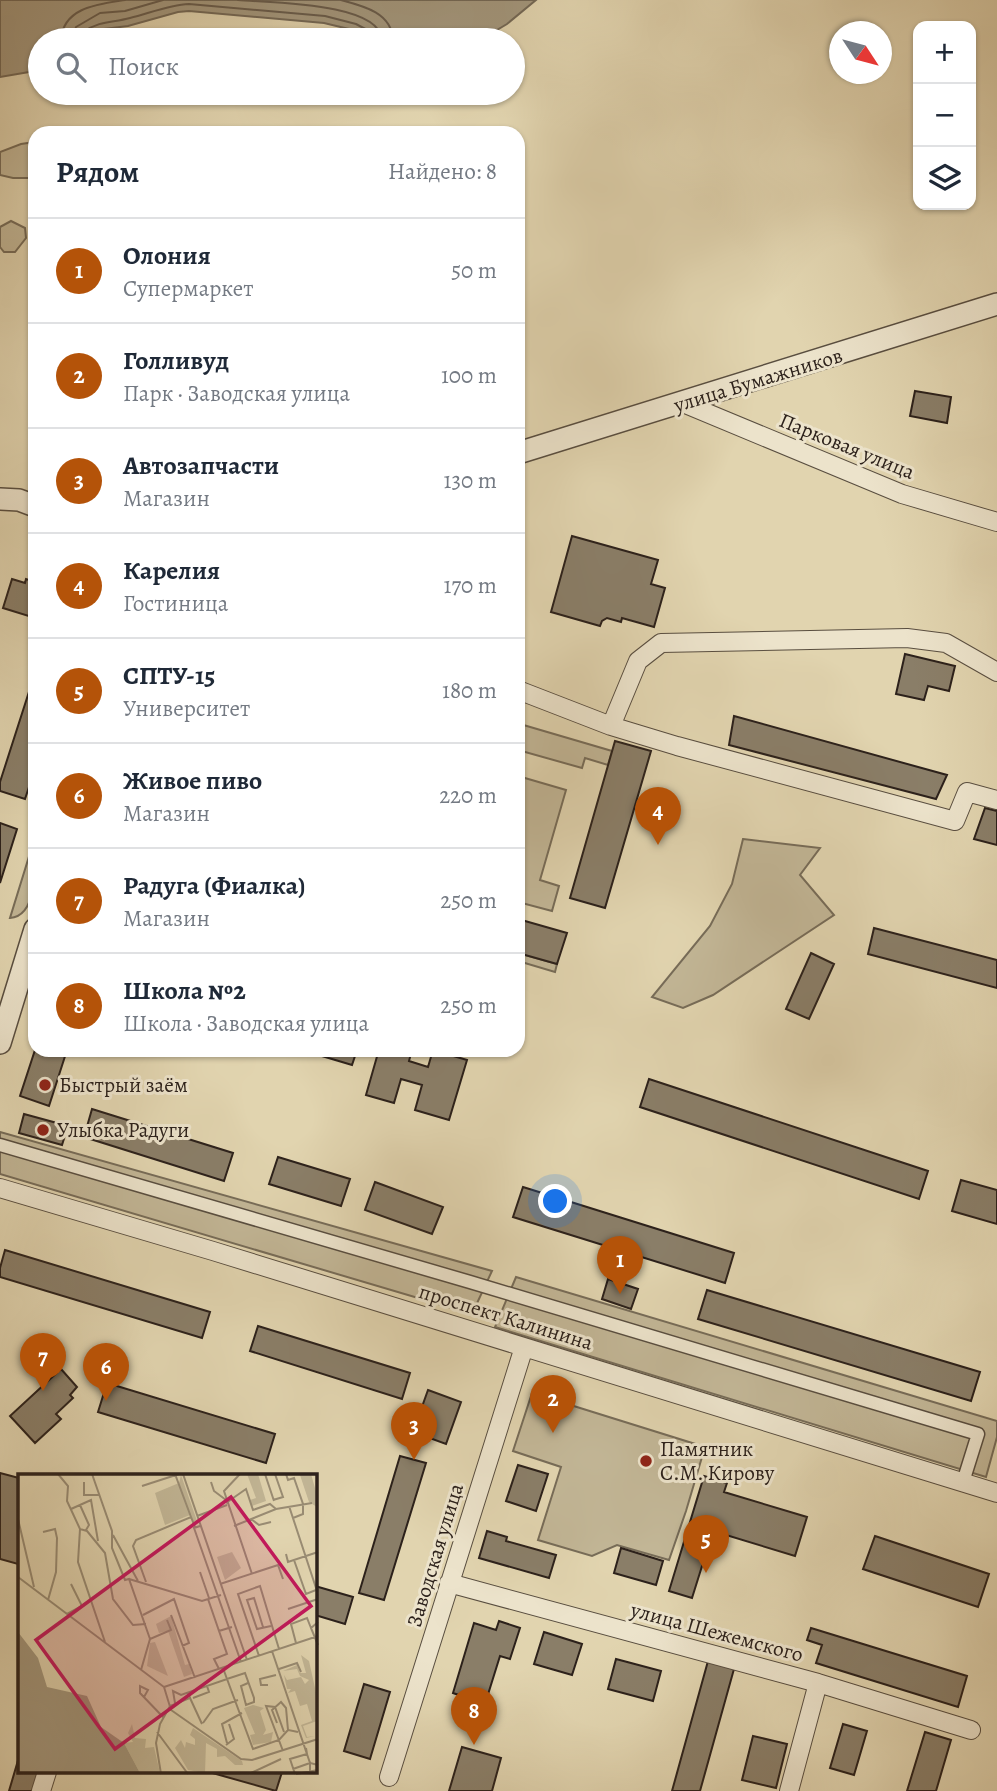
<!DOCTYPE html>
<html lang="ru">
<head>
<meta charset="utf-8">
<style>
  :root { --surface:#fff; --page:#f2f2f3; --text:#1f2937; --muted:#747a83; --line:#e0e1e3; --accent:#b45309 }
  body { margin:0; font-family:Alegreya,serif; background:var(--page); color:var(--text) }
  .controls { position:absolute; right:21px; top:21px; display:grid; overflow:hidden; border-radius:14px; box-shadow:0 2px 5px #0004 }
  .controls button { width:63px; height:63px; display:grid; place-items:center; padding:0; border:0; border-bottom:2px solid var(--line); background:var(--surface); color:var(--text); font:35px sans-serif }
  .compass { position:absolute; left:829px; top:21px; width:63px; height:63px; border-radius:50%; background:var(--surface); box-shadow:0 2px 5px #0004; rotate:126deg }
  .you { position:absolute; left:556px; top:1202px; width:24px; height:24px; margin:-18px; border:5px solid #fff; border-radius:50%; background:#1a73e8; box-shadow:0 0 0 10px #1a73e833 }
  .badge { display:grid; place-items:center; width:46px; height:46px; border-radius:50%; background:var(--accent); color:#fff; font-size:23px; font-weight:700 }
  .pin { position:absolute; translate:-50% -58px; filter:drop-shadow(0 2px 4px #0008) }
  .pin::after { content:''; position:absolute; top:37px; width:24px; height:21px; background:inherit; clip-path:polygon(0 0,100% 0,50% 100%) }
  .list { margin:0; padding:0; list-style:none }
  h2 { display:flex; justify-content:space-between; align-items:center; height:91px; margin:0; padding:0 28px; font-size:30px }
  h2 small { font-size:23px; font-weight:400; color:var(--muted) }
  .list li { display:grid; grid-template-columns:46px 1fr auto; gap:21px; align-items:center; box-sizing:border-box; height:105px; padding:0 28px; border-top:2px solid var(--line) }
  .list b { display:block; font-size:26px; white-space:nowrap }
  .list p { margin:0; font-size:23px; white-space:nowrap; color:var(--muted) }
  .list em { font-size:23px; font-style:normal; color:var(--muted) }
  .icon { flex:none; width:38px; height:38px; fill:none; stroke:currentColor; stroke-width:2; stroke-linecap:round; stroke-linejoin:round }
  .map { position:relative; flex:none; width:997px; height:1791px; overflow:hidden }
  .search { position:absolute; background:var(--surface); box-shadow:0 2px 5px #0004; left:28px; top:28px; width:497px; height:77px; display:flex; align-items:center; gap:18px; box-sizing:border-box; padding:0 24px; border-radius:38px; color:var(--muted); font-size:26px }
  .panel { position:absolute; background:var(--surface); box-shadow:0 2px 5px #0004; left:28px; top:126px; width:497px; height:931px; border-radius:21px }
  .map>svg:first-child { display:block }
</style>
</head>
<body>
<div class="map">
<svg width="997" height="1791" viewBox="0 0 997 1791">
  <rect width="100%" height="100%" fill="#e1d4af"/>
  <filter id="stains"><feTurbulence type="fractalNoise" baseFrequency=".00286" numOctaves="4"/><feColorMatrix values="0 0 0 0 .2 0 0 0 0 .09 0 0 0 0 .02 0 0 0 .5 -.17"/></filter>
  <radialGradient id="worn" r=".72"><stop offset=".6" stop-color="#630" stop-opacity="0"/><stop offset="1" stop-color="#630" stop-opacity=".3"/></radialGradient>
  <!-- green -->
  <path fill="#c2b696" stroke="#776c58" stroke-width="2" d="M35 142V178H13L0 175V152L21 144Z
    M11 221 25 228 26 238 15 252H4L0 247V227Z
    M520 724 612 751 608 765 585 758 582 768 518 750Z
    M518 776 566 790 540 880 559 886 552 911 518 902Z
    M35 837C35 858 40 916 10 918Z
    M743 839 820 848 800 875 834 915 713 995 683 1008 652 997 710 926 732 884Z
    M518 953 557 964 555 972 518 961Z
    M0 1132 492 1271 472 1314 0 1174Z
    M516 1277 997 1421V1437L986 1477 495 1327Z
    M532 1393 705 1447 686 1511 669 1560 617 1545 592 1556 538 1540 561 1467 513 1451Z"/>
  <!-- water -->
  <path fill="#a3977d" stroke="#736856" stroke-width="2" d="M0 0H536L507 24 480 40H372L353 30 324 23 189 11 178 12 128 26 104 29 84 40H40V66L29 72 0 77Z"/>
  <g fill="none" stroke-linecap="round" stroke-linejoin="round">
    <!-- shore -->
    <path stroke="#685c4c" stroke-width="2" d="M238 0C268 3 380 2 382 40
      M341 0C364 6 392 13 393 40
      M61 40C63 7 99 4 125 0
      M72 40 76 27 100 13 125 11 163 0
      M81 40 83 32C101 20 112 23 130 18 150 13 169 5 189 4L325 16 356 24 371 32 374 40"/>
  </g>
  <!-- building -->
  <path fill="#8a7e68" stroke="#2c211b" stroke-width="2" d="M915 391 951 397 947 423 910 416Z
    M572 536 658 560 651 584 665 588 654 627 622 618 621 622 607 618 602 621 600 626 551 612Z
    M12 579 25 583 26 579 35 582V618L3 608Z
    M905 654 955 666 949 691 928 686 924 700 896 694Z
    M35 673V769L25 799 0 791V782Z
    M734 716 947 775 936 799 729 745Z
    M615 741 651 751 605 908 570 898Z
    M985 808 997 811V845L974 839Z
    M0 823 17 829 0 883Z
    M518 919 567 933 557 964 518 953Z
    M874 928 997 960V988L868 954Z
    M811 953 834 964 809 1019 786 1009Z
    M35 1050H67L49 1106 20 1096Z
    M324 1050H357L352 1065 322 1056Z
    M366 1050H412L409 1061 428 1067 433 1050 467 1060 449 1120 415 1110 422 1085 401 1079 394 1103 366 1095 378 1053Z
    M649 1079 928 1171 919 1199 640 1107Z
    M92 1109 233 1153 224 1181 84 1137Z
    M24 1114 68 1126 62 1145 19 1133Z
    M278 1157 350 1179 341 1206 269 1184Z
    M961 1180 997 1190V1224L952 1211Z
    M375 1182 443 1207 432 1234 365 1210Z
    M523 1187 734 1253 725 1283 513 1217Z
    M5 1250 210 1312 202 1338 0 1277V1268Z
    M608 1279 638 1289 631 1309 602 1299Z
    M707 1290 980 1372 971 1401 698 1319Z
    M258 1326 410 1373 402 1399 250 1351Z
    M61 1369 77 1387 70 1395 73 1398 56 1414 61 1419 35 1443 10 1416Z
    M107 1383 275 1434 266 1463 98 1412Z
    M428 1390 461 1402 446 1444 413 1432Z
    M400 1456 426 1463 384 1600 359 1593Z
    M518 1465 548 1474 536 1511 506 1501Z
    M0 1473 19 1478 18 1564 0 1559Z
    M704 1476 727 1483 724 1492 807 1517 795 1556 713 1531 692 1598 669 1591Z
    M487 1531 507 1537 506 1541 556 1555 549 1578 479 1558Z
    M875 1536 989 1574 978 1607 863 1569Z
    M621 1548 663 1561 656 1585 614 1573Z
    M315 1586 353 1597 345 1624 315 1615Z
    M499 1621 520 1628 510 1659 500 1656 485 1704 453 1693 474 1623 496 1630Z
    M811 1628 967 1676 958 1707 816 1663 822 1645 807 1640Z
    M544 1632 582 1644 572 1675 534 1664Z
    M616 1659 661 1671 653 1701 608 1689Z
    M708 1661 734 1669 700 1791H672Z
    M364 1684 390 1692 370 1759 344 1751Z
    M843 1724 867 1731 854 1775 830 1768Z
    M925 1732 951 1740 936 1791H907Z
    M753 1736 787 1744 776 1788 742 1780Z
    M462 1747 501 1758 492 1791H449Z
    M19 1757V1772H43L37 1791H9Z
    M209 1772H282L276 1791Z"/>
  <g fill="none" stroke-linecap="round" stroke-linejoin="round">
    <!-- pedestrian casing -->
    <g stroke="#594e40" stroke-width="15">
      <path id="pedestrian" d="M0 1145 470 1282 978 1434 963 1482"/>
    </g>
    <!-- minor casing -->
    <g stroke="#594e40" stroke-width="20">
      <path id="minor" d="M683 403 902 494 997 522
        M518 690 611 726 677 746 955 821 967 792 997 800
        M611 726 638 661 661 643 907 638 946 643 997 672
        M0 1188 213 1251 997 1493
        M449 1583 818 1683 971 1730
        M389 1777 524 1347
        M41 1791 47 1772
        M789 1791 818 1683"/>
    </g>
    <!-- tertiary casing -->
    <g stroke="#594e40" stroke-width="24">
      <path id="tertiary" d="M518 453 997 304
        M0 499 19 500 35 506
        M0 1043 35 929"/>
    </g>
    <!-- pedestrian -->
    <use href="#pedestrian" stroke="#ece3cb" stroke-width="12"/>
    <!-- minor -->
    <use href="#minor" stroke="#ece3cb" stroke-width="18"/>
    <!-- tertiary -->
    <use href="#tertiary" stroke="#ece3cb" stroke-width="21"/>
  </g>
  <!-- markers -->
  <g fill="#8f2418" stroke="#ece3cb" stroke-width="2.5">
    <circle cx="45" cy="1085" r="7"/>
    <circle cx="43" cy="1130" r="7"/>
    <circle cx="646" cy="1461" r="7"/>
  </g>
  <g text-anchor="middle" stroke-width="6" stroke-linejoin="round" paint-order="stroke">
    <!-- street labels -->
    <g font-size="21" fill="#2c211b" stroke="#ece3cb">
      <text transform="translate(758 380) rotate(-17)" y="7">улица Бумажников</text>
      <text transform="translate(847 446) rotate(22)" y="7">Парковая улица</text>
      <text transform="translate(506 1317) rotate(17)" y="7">проспект Калинина</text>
      <text transform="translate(435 1555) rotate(-73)" y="7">Заводская улица</text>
      <text transform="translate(717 1632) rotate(15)" y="7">улица Шежемского</text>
    </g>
    <!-- poi labels -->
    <g font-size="21" fill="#2c211b" stroke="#ece3cb" text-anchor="start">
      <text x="59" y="1092">Быстрый заём</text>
      <text x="57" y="1137">Улыбка Радуги</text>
      <text x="660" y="1456">Памятник<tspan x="660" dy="24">С.М. Кирову</tspan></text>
    </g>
  </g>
  <!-- overview -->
  <g transform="translate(18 1474)">
    <rect width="299" height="299" fill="#e1d4af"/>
    <path d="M229 0H240L248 27 234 32 232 26 238 24ZM293 0 299 21V33L291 28 282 1ZM163 1 179 47 175 49 172 41 147 51 137 19 161 9ZM214 78 223 94 207 106 199 83ZM153 142 167 191 171 190 174 200 166 203 150 157 141 159 138 150ZM137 168 150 202 129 192 132 169ZM283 181 291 187 299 223V247L285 252 289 263 297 262 288 264 283 251 294 247 289 230 282 232 277 217 270 219 273 215H269L266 201 269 206 283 203 287 210 291 206 282 202 279 195 265 197 279 191 282 199H288ZM235 231 246 234 242 237 248 256 245 261 255 258 253 268 235 271 232 261 237 260 226 234ZM114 250 117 264 128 265 127 274 136 273 142 299H122L106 269 115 268 110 259ZM175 254 224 287 225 291H217L207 282 199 283V275L188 269 187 299 170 296 157 274 163 266 167 274 168 268 177 271V265L172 261Z" fill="#c2b696"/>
    <path d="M0 158 20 184 29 213 69 222 83 253 106 269 122 299H0Z" fill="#a3977d"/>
    <path fill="none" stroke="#998c74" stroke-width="2" d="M40 0 50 12 49 27 62 55M74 0 94 57V74L107 106 111 105 132 165M157 0 173 43M165 0 229 186M222 0 206 17 234 100M247 0 256 27M268 0 270 6 276 4 285 30V40L275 44M66 8V21H82M193 8 196 17 208 26M124 12 161 0M255 26 265 23 257 0M208 29 228 15 235 36 252 30 258 35M62 31 71 51 68 56M271 32 300 120M53 35 73 26 80 67M179 42 209 31M0 45 16 113M233 45 241 51 253 48M182 52 176 54 223 188M216 52 258 35 294 29M25 58 37 55 39 64 38 98 30 126M95 61 120 107M268 80 270 88 300 78M276 86 288 120 298 116M182 98 191 124M0 103 146 213 153 236 223 285 234 286 300 265M111 105 184 127 203 121M128 108 115 72 118 66 173 43 177 53M202 110 260 91 265 105M190 125 201 157M270 135 300 125M49 140 64 132 53 110M125 141 156 125 171 169 164 172M153 141 177 204M300 148 293 154 300 171M245 153 236 124 229 126 239 155 253 152M87 168 60 88 62 55 69 57 87 79 95 125 115 151 128 150M278 169 273 150 289 144 293 154M254 177 292 289 300 291M241 182 220 120 242 112 261 175M205 194 209 205 227 199 236 224V228L228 231 223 212 230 209M201 195 196 185 209 180 201 157 214 153M261 195 279 189 283 198M123 196 132 165 153 156 149 146M250 211H243L242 205 258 201M146 213 300 162M126 223 130 216 122 212V219L145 243M172 224 184 250M175 224 191 218 189 212M157 229 155 217 163 221 209 205 235 275 261 266 270 256M185 249 195 235 220 226M259 249 254 236 263 228 268 234 270 256 280 258M139 258 170 300M209 269 204 250 224 239M208 271 216 265 211 250M265 277 248 232 257 233 266 258M275 295 292 289V300M143 300 138 269 142 250 152 232 172 224 170 218M231 300 263 285M277 300 272 285 289 280 288 274M278 300 300 296"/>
    <path fill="#c2185b" fill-opacity="0.15" stroke="#c2185b" stroke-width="3.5" d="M213 23 293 132 97 275 18 166Z"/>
    <rect width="299" height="299" fill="none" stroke="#2c211b" stroke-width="3.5"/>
  </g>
  <rect width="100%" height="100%" filter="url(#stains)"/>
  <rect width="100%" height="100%" fill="url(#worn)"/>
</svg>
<div class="controls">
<button>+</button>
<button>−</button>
<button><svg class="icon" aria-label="layers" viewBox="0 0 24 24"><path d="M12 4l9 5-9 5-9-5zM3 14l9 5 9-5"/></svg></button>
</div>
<svg class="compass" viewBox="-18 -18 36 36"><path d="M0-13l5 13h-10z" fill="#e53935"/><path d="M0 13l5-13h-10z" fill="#747a83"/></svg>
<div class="you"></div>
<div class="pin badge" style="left:620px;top:1294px">1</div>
<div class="pin badge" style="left:553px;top:1433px">2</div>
<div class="pin badge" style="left:414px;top:1460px">3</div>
<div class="pin badge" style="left:658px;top:845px">4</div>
<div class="pin badge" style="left:706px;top:1573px">5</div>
<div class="pin badge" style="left:106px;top:1401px">6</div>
<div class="pin badge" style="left:43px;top:1391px">7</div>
<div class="pin badge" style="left:474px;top:1745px">8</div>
<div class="search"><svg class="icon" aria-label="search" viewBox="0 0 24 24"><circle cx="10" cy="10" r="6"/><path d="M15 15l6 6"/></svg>Поиск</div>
<section class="panel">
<h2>Рядом<small>Найдено: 8</small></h2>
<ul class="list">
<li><span class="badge">1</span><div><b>Олония</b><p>Супермаркет</p></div><em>50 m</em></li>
<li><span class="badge">2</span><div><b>Голливуд</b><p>Парк · Заводская улица</p></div><em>100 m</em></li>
<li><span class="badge">3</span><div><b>Автозапчасти</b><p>Магазин</p></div><em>130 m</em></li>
<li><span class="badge">4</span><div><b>Карелия</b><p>Гостиница</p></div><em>170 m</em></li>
<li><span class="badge">5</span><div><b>СПТУ-15</b><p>Университет</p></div><em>180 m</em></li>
<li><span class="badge">6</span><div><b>Живое пиво</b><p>Магазин</p></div><em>220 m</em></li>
<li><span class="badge">7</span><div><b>Радуга (Фиалка)</b><p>Магазин</p></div><em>250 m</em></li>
<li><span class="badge">8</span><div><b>Школа №2</b><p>Школа · Заводская улица</p></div><em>250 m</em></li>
</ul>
</section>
</div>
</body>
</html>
